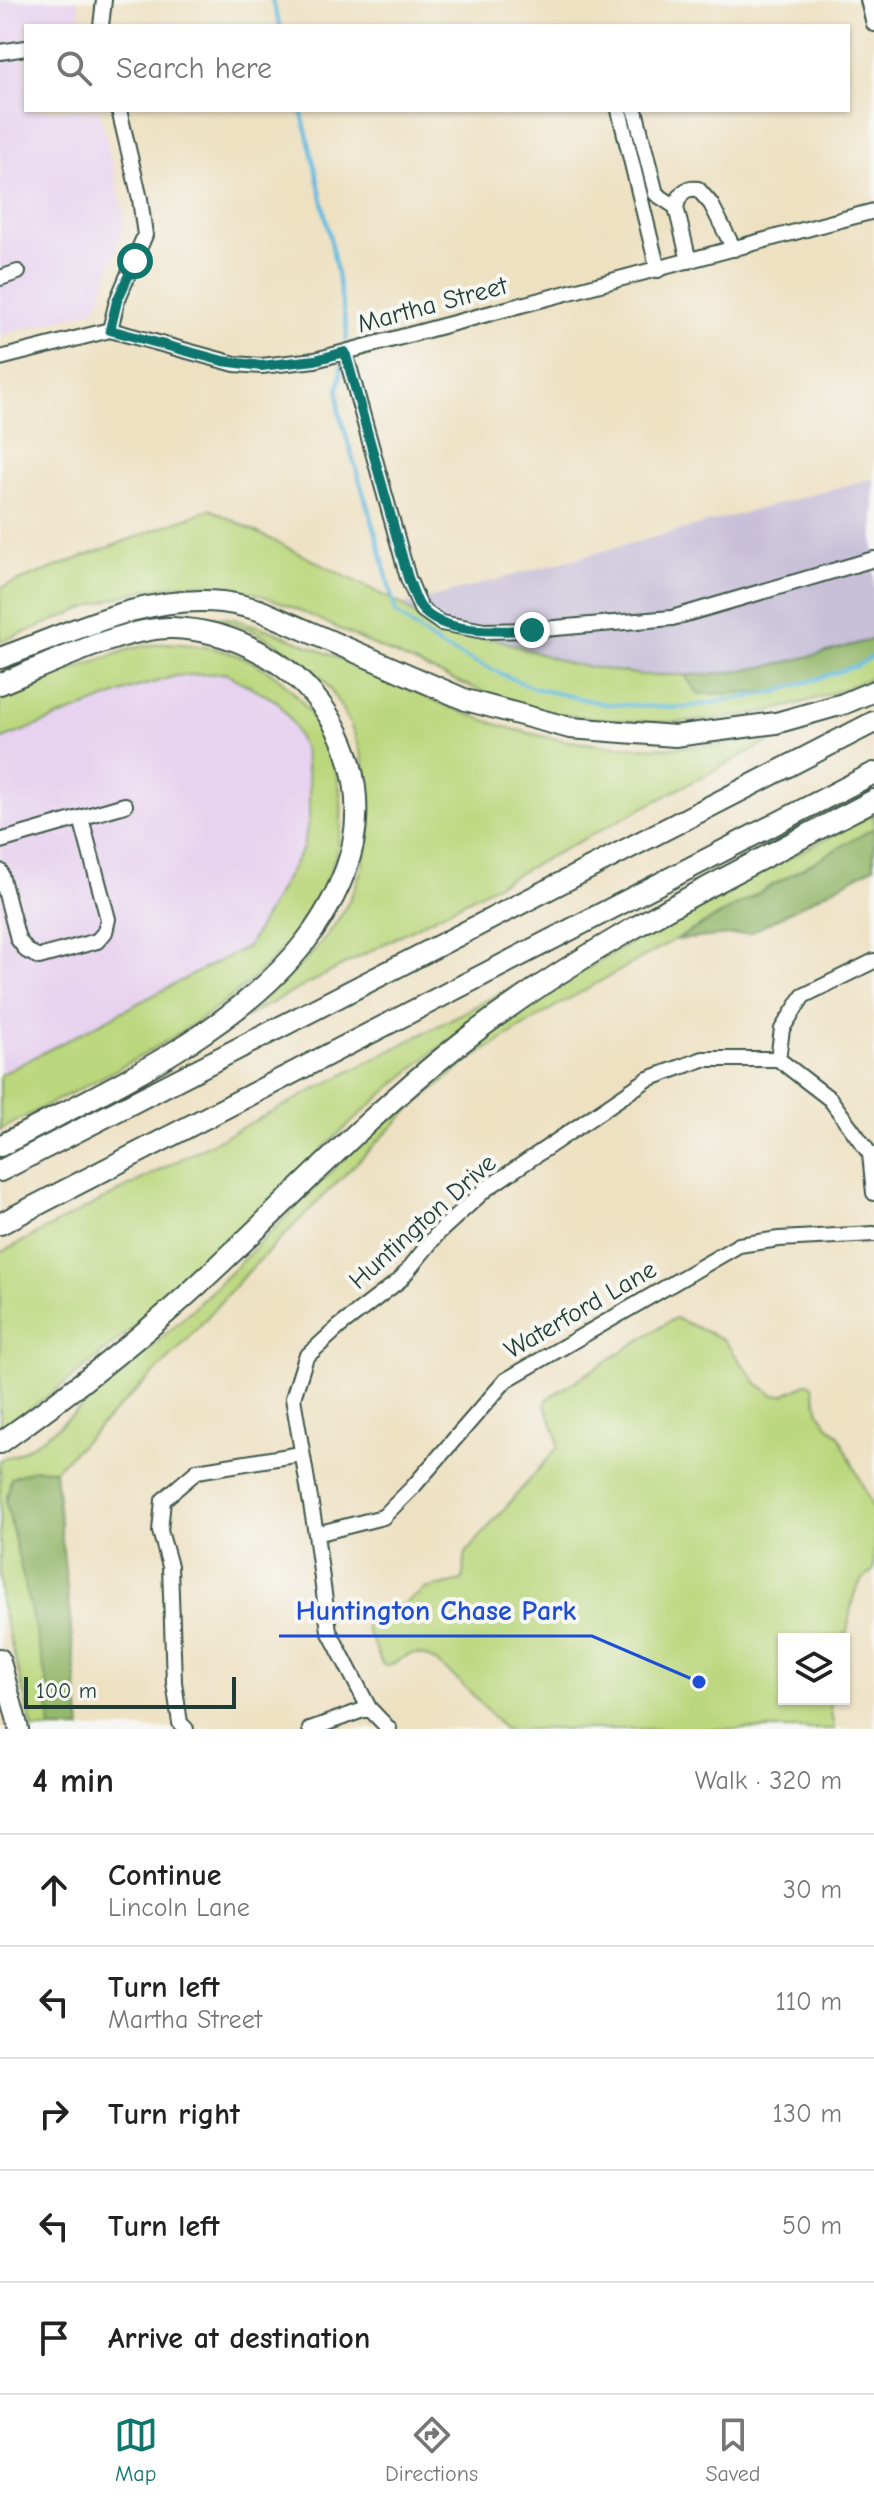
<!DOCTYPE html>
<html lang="en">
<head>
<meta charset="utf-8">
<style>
  :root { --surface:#fff; --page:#f6f6f6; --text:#222; --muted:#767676; --line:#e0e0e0; --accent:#0f766e }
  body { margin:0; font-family:"Comic Neue",sans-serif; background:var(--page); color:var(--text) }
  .controls { position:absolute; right:24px; bottom:24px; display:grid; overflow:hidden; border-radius:0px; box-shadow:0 2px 6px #0004 }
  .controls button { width:72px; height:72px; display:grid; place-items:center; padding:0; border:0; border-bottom:2px solid var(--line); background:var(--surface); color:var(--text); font:40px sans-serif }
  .scale { position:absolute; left:24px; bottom:20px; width:212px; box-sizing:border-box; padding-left:8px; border:4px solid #1f3d34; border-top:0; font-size:22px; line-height:28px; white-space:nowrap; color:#1f3d34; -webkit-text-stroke:6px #f6f6f2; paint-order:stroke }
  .stop { position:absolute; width:24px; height:24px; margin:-18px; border:6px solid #0f766e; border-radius:50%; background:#fff }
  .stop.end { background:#0f766e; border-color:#fff; box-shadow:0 2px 8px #0008 }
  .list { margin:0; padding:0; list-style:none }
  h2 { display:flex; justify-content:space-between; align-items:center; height:104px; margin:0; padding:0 32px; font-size:34px }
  h2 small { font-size:26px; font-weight:400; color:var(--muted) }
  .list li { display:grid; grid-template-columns:52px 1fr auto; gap:24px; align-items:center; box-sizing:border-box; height:112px; padding:0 32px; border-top:2px solid var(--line) }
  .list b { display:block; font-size:30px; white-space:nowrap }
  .list p { margin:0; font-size:26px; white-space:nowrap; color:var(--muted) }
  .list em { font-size:26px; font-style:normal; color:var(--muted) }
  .icon { flex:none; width:44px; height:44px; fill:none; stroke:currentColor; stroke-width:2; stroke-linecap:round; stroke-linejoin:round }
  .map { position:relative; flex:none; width:874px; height:1729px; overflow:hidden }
  .search { position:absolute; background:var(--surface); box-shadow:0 2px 6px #0004; left:24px; right:24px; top:24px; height:88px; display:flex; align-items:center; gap:20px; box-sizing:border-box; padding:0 28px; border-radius:0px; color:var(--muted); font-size:30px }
  .sheet { height:664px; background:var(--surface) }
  nav { display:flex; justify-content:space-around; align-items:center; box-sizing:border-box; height:112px; border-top:2px solid var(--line); background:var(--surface); font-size:22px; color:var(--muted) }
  nav a { display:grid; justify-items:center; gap:4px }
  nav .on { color:var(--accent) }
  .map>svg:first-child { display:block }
</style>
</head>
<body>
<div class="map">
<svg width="874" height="1729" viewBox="0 0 874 1729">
  <rect width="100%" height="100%" fill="#f6f6f2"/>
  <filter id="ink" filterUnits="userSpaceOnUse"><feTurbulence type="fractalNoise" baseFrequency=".0125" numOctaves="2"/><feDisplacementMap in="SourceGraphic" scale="16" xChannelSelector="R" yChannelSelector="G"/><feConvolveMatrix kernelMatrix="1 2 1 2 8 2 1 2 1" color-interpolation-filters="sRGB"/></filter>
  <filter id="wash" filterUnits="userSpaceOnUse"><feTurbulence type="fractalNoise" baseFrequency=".006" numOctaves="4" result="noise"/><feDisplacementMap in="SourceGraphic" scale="32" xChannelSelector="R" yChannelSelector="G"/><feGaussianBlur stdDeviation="1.8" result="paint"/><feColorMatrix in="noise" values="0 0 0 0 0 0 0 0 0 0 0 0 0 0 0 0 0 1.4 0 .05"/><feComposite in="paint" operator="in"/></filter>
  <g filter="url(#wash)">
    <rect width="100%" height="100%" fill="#eee1c2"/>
    <!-- built -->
    <path fill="#e7d2ef" d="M0 0H74L79 4 81 26H26V110H99L125 217 124 225 102 294 98 304 92 310 0 336Z
      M225 673 278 702 293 724 304 750 309 783V818L303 848 248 946 0 1075V740L131 689 176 676Z"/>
    <!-- industrial -->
    <path fill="#c8bfd8" d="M874 478V639L806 658 709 676 642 675 570 664 497 639 457 638 423 622 403 605Z"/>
    <!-- green -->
    <path fill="#bbd77d" stroke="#6d8a58" stroke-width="2" d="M210 509 403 605 423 622 457 638 497 639 570 664 642 675H685L698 694 776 692 856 666 874 656V676C789 715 701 729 608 719 593 718 576 717 560 714 493 700 430 670 367 642 316 619 260 586 203 584 132 582 64 618 0 642V588Z
      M205 616C217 617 230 617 241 621 289 635 337 658 383 678 425 696 468 717 513 729 595 752 709 755 791 730L241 1019C284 982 330 945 353 892 379 832 373 759 339 704 334 696 329 686 322 679 302 660 277 642 252 630 237 623 220 620 205 616Z
      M166 643C234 645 287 667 320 730 374 833 318 927 236 993 167 1049 78 1088 0 1130V1075L248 946 303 848 309 818V784L304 750 293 724 278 702 225 673 176 676 131 689 0 740V696L133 648Z
      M874 814V828L553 1008 470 1060 414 1105 240 1280 179 1349 55 1470 35 1469 50 1729H33L0 1601V1460C6 1456 11 1457 17 1454 48 1438 81 1407 108 1385 218 1294 309 1186 415 1093 552 974 715 896 874 814Z
      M555 965C503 1001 451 1036 403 1077 266 1192 151 1332 0 1429V1253Z
      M675 1318 723 1339 758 1384 774 1395H783L808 1383 813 1386 819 1412 828 1425 839 1435 874 1510V1570C850 1586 852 1606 847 1632 837 1640 830 1641 818 1636V1639H784V1699H829L834 1729H504C488 1712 438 1652 415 1654 404 1654 397 1664 386 1666L382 1664 366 1628 369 1614 404 1604 425 1589 462 1581 466 1553 558 1447 557 1435 545 1405 547 1399Z"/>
    <!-- forest -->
    <path fill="#94b86c" stroke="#5a7a50" stroke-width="2" d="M874 639V656L856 666 776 692 698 694 685 675C747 676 814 655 874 639Z
      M874 828V867L750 933 676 940Z
      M35 1469 55 1470 81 1729H50L47 1683 6 1502 11 1478Z"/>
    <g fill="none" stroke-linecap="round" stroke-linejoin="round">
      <!-- stream -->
      <path stroke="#62badf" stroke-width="4" d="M272 0 280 26
        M301 110C320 184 335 257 347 332L346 340
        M342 364 338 391 339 412 377 538 396 613 438 645 533 688 605 704 681 708 776 692 856 666 874 656"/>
    </g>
  </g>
  <g filter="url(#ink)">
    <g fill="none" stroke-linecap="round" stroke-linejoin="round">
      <!-- minor casing -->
      <g stroke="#3e5649" stroke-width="18">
        <path id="minor" d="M868 0 874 24
          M101 26 104 0
          M0 52 26 48
          M619 110 658 270
          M635 110 656 194 676 207 689 261
          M676 207C680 194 684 187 698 189L711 204 734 249
          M0 278 18 272
          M110 330 117 301 145 235 140 199 119 110
          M345 352 408 578 421 609 441 623 484 631 532 630 672 618 874 559
          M0 358 110 330 235 364 261 366 315 360 874 211
          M0 841 125 805
          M0 871 18 939 27 951 39 957 97 941 105 932 108 919 81 818
          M778 1059 782 1029 803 996 874 961
          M316 1534 383 1517 412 1488 506 1380 739 1245 779 1239 874 1234
          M186 1729 180 1723 174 1682 170 1566 160 1531 163 1500 197 1471 301 1454
          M310 1729 369 1708
          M389 1729 369 1708 329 1631 316 1534 293 1398 306 1357 340 1326 400 1280 438 1233 486 1189 648 1079 703 1059H778L830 1099 870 1154 874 1193"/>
      </g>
      <!-- major casing -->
      <g stroke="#3e5649" stroke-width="22">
        <path id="major" d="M0 1658 19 1729"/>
      </g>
      <!-- highway casing -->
      <g stroke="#3e5649" stroke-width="24">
        <path id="highway" d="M0 658C71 633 144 594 222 602 234 603 247 607 259 610L466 700 570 728 675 736 776 723 843 704 874 691
          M0 684C47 665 124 627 172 628 285 632 375 730 353 844 346 878 326 915 305 942 234 1034 101 1092 0 1146
          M0 1171 874 722
          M0 1224 874 773
          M0 1443C66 1396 130 1347 190 1292 279 1211 362 1121 457 1046 584 945 732 875 874 800"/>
      </g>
      <!-- minor -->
      <use href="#minor" stroke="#fff" stroke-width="14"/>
      <!-- major -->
      <use href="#major" stroke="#fff" stroke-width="18"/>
      <!-- highway -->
      <use href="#highway" stroke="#fff" stroke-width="20"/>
    </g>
  </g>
  <g fill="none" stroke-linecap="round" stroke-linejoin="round" filter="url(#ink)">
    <!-- route -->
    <path stroke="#0f766e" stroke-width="10" d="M135 261 117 301 110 330 223 361 261 366 315 360 345 352 408 578C412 587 415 600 421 608 442 635 501 631 532 630"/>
  </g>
  <g text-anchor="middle" stroke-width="8" stroke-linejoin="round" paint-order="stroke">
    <!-- street labels -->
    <g font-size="26" fill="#1f3d34" stroke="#f6f6f2">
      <text transform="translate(432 304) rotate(-15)" y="9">Martha Street</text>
      <text transform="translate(422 1221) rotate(-42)" y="9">Huntington Drive</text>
      <text transform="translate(580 1309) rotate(-30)" y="9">Waterford Lane</text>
    </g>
  </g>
  <!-- callouts -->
  <path fill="none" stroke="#1d4ed8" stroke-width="3" d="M699 1682L592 1636H279"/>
  <circle fill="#1d4ed8" stroke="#f6f6f2" stroke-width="3" cx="699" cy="1682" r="8"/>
  <g font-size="28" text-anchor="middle" font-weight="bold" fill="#1d4ed8" stroke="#f6f6f2" stroke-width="8" stroke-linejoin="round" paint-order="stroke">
    <text x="436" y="1620">Huntington Chase Park</text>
  </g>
</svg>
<div class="controls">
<button><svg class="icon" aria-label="layers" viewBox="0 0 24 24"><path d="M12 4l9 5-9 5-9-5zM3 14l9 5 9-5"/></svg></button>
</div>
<div class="scale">100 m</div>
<div class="stop" style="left:135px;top:261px"></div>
<div class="stop end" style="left:532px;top:630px"></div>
<div class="search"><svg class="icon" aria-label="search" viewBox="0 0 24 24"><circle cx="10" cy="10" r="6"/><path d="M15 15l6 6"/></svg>Search here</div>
</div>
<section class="sheet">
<h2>4 min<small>Walk · 320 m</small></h2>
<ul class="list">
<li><svg class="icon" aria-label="ahead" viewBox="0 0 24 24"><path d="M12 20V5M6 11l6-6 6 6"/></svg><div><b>Continue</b><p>Lincoln Lane</p></div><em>30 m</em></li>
<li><svg class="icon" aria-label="left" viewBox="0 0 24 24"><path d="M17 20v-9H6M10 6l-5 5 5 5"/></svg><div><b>Turn left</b><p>Martha Street</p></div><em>110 m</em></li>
<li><svg class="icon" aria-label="right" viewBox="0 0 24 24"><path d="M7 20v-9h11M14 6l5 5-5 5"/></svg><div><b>Turn right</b></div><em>130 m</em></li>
<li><svg class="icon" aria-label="left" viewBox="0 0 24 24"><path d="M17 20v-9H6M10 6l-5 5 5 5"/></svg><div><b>Turn left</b></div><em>50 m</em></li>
<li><svg class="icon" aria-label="arrive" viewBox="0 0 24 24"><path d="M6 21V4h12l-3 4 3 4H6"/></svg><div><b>Arrive at destination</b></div></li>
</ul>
</section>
<nav>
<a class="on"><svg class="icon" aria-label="map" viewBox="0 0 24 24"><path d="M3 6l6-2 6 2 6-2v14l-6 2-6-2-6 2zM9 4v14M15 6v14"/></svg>Map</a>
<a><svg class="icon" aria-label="directions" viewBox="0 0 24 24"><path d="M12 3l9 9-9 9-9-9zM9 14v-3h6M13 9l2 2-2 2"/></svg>Directions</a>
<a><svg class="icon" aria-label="saved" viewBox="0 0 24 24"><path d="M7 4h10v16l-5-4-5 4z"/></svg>Saved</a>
</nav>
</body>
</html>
